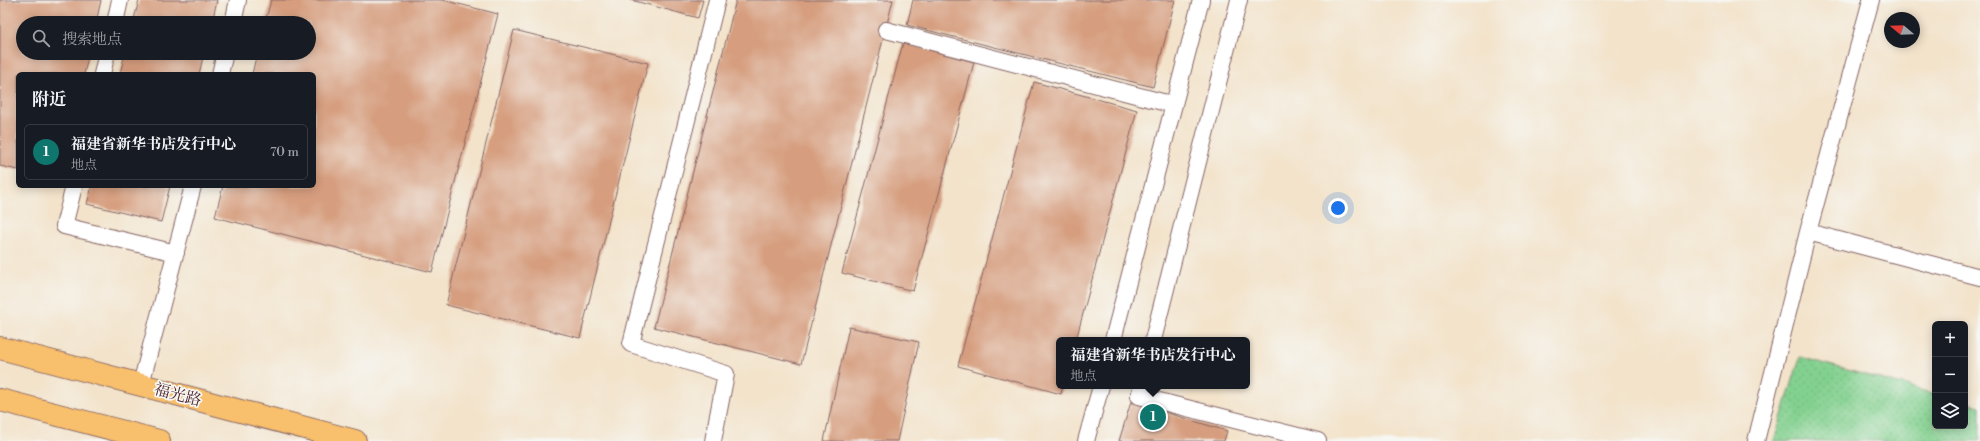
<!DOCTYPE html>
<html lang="zh">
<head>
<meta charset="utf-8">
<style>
  :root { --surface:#171b24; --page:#20242c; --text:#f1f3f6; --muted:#9ea1a6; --line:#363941; --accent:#0f766e }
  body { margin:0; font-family:"Libre Bodoni","Noto Serif SC",serif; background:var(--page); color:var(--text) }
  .controls { position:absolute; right:12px; bottom:12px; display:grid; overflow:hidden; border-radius:6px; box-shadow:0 2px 10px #0003 }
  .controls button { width:36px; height:36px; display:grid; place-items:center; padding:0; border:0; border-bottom:1px solid var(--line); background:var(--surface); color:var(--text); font:20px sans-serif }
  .compass { position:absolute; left:1884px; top:12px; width:36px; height:36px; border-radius:50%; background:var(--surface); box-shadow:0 2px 10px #0003; rotate:289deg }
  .you { position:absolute; left:1338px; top:208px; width:14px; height:14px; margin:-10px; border:3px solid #fff; border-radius:50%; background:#1a73e8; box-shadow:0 0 0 6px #1a73e833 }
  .badge { display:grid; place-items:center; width:26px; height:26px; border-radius:50%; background:var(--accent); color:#fff; font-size:13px; font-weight:700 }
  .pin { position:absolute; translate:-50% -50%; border:2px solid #fff; box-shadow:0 1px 4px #0006 }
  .popup { position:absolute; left:1056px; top:337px; width:194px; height:52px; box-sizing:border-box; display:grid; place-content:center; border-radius:6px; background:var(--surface); filter:drop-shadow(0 1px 3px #0005); font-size:13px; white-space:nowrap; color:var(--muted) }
  .popup b { font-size:15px; color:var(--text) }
  .popup::after { content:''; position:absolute; left:50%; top:100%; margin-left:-8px; border:8px solid transparent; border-top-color:var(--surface) }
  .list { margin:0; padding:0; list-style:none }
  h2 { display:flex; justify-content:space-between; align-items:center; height:52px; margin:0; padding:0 16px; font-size:17px }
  h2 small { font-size:13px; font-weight:400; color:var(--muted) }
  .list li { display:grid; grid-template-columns:26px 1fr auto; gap:12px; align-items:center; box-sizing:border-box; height:56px; margin:0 8px 8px; padding:0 8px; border:1px solid var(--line); border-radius:6px }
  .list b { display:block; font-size:15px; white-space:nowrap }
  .list p { margin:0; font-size:13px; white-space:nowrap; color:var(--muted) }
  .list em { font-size:13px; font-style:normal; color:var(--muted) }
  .icon { flex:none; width:22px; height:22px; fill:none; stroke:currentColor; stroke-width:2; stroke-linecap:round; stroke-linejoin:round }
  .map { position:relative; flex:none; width:1980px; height:441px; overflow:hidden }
  .search { position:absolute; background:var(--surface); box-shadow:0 2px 10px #0003; left:16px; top:16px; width:300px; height:44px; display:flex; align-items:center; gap:10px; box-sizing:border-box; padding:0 14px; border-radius:22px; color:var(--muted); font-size:15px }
  .panel { position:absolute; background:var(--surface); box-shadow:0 2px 10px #0003; left:16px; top:72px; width:300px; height:116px; border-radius:6px }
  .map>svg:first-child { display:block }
</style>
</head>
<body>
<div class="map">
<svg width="1980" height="441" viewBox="0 0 1980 441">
  <defs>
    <pattern id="grass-dots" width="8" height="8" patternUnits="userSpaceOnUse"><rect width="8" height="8" fill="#83d190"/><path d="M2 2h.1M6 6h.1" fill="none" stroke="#73b37c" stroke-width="1.8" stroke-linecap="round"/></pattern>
  </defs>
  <rect width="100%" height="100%" fill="#f6f6f2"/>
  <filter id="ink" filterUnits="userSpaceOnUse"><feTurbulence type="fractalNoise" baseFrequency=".025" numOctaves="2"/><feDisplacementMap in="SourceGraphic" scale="8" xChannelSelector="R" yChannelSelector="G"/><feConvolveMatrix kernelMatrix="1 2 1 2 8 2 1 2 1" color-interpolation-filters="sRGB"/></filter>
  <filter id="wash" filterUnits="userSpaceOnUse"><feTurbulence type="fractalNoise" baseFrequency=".012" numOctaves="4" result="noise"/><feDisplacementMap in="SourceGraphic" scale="16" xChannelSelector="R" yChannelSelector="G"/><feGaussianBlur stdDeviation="0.9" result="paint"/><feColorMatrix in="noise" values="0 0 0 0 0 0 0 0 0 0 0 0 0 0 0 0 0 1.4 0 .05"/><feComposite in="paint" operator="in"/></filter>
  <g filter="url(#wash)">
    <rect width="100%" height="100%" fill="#f3e3cb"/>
    <!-- grass -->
    <path fill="url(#grass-dots)" stroke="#66785e" d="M1800 357 1935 394V426H1965V402L1980 406V441H1774Z"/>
    <g id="blocks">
      <!-- building -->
      <path fill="#d69d7e" d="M0 0H101L96 23H23V53H89L84 74H18V170L0 166Z
        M139 0H217L212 23H133Z
        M271 0H443L498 14 432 272 215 217 223 186H314V74H252L257 53H309V23H265Z
        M631 0H703L698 18Z
        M736 0H893L801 364 654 327Z
        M913 0H1175L1153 87 907 25Z
        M514 30 648 63 580 338 446 305Z
        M903 43 974 62 913 291 842 273Z
        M125 53H204L199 74H120Z
        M1034 82 1137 110 1076 340H1059V386H1063L1061 394 958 366Z
        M92 186H170L161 222 87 204Z
        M849 327 919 342 897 441H824Z
        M1131 402 1227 431 1224 441H1119Z"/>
    </g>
  </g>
  <g filter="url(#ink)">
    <use href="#blocks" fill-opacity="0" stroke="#856463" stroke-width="1"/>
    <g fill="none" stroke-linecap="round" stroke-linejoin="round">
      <!-- service casing -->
      <g stroke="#856463" stroke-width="18">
        <path id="service" d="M115 23 120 0
          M233 23 238 0
          M886 30 1174 105
          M102 74 107 53
          M220 74 225 53
          M74 186 64 226 176 253
          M1808 232 1980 277
          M1113 340 1201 0
          M1153 340 1239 0
          M141 384 193 186
          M1142 386 1139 396 1318 441
          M713 441 726 374 631 344 717 0
          M1086 441 1101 386
          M1756 441 1808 232 1871 0"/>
      </g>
      <!-- primary casing -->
      <g stroke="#856463" stroke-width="24">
        <path id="primary" d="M0 348 355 441
          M0 400 159 441"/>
      </g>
      <!-- service -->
      <use href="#service" stroke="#fff" stroke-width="16"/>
      <!-- primary -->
      <use href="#primary" stroke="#f8bf6c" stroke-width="22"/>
    </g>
  </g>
  <g text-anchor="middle" stroke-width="3.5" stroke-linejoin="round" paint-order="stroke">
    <!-- street labels -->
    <g font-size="16" fill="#4a1f2b" stroke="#f6f6f2">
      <text transform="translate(178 394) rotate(15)" y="6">福光路</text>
    </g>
  </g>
</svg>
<div class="controls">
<button>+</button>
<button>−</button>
<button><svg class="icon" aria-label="layers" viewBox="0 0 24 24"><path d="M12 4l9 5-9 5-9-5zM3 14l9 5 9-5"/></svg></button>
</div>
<svg class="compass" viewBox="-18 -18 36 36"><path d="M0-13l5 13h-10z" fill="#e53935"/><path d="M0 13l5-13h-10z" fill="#9ea1a6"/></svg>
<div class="you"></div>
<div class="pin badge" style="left:1153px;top:417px">1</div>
<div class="popup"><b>福建省新华书店发行中心</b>地点</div>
<div class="search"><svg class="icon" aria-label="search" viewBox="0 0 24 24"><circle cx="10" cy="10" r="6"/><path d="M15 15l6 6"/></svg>搜索地点</div>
<section class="panel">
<h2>附近<small></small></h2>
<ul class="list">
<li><span class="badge">1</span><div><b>福建省新华书店发行中心</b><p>地点</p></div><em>70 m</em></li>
</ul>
</section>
</div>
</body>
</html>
